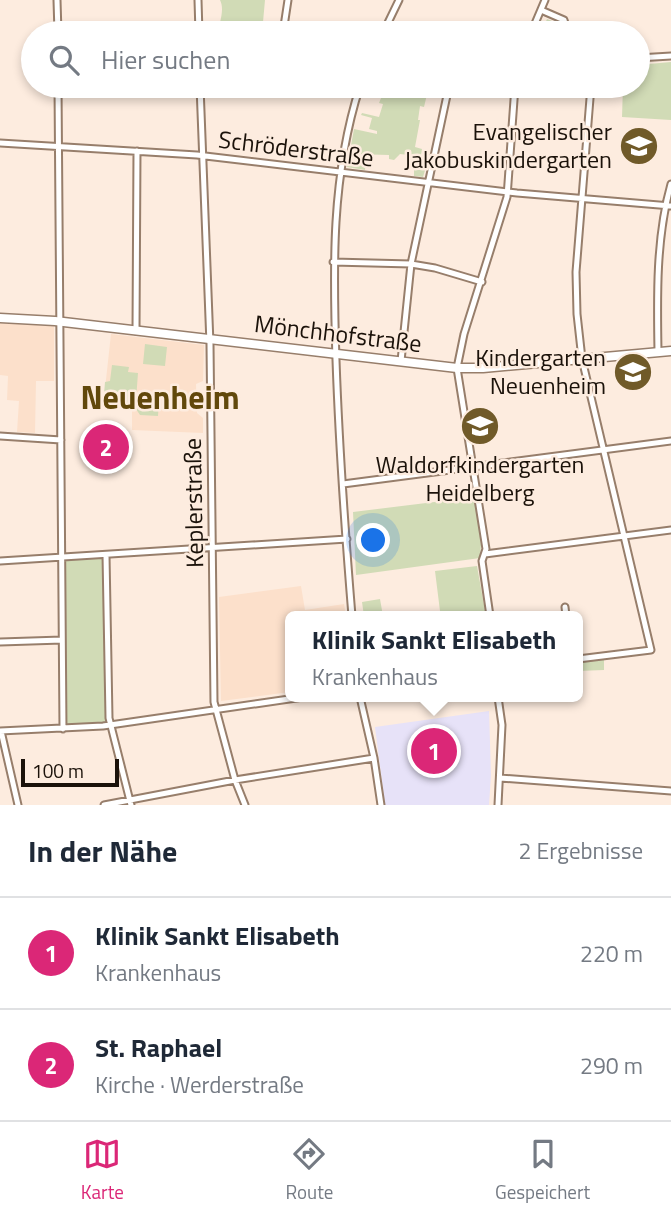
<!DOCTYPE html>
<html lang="de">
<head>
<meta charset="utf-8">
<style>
  :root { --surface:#fff; --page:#f6f6f7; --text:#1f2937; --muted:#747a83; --line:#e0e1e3; --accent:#db2777 }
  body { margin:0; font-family:"Titillium Web",sans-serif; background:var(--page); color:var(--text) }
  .scale { position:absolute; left:21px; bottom:18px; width:98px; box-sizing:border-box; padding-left:7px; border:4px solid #1b120a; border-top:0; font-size:19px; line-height:24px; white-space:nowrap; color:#1b120a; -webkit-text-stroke:5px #fdecdf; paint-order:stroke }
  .you { position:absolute; left:374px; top:541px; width:24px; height:24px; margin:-18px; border:5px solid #fff; border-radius:50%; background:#1a73e8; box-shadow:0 0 0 10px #1a73e833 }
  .badge { display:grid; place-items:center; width:46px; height:46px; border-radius:50%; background:var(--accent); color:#fff; font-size:23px; font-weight:700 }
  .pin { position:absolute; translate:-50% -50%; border:4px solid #fff; box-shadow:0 2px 7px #0006 }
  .popup { position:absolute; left:285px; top:611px; width:298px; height:91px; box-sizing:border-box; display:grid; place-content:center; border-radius:10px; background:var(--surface); filter:drop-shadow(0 2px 5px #0005); font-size:23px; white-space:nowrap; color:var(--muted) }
  .popup b { font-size:26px; color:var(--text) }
  .popup::after { content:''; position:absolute; left:50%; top:100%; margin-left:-14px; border:14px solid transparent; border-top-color:var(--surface) }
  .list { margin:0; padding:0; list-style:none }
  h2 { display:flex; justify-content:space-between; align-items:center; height:91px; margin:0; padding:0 28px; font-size:30px }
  h2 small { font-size:23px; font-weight:400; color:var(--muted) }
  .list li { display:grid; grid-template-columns:46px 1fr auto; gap:21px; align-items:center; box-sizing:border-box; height:112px; padding:0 28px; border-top:2px solid var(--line) }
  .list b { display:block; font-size:26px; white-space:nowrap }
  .list p { margin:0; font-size:23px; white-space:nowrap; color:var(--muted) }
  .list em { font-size:23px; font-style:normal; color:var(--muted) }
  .icon { flex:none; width:38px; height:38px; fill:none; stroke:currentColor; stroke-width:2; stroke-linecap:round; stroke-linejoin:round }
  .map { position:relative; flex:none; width:671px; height:805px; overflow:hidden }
  .search { position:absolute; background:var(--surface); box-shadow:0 4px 10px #0003; left:21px; right:21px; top:21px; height:77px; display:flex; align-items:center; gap:18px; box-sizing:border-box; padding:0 24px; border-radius:38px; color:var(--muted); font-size:26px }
  .sheet { height:315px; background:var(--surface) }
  nav { display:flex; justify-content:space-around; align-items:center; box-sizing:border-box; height:98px; border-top:2px solid var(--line); background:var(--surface); font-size:19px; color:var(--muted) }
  nav a { display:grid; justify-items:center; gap:4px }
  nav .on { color:var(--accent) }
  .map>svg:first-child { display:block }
</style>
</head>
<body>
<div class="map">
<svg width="671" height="805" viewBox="0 0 671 805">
  <rect width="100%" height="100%" fill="#fdecdf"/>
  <!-- built -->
  <path fill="#fce0cb" d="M0 323 54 326V381H36L35 433 17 432 19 401 7 400 8 376 0 375Z
    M111 334 204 345 203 381 196 384 197 413 203 418V433L132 430V410L103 407Z
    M301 586 305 610 344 604 346 616H290V692L221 701 219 597Z"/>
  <!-- medical -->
  <path fill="#e7e2f8" d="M489 711 491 775 489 805H385L375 727Z"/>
  <!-- green -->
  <path fill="#d1dbb6" d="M220 0H265L262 33H222L219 31C219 22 225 10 220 0Z
    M547 19 562 25 563 33H541Z
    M671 62V120L622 117 623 86H638V65Z
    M386 86H429L424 107 420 106 418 120H420L415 147 422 149 421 155 429 157 423 177 414 176V159L409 158V155L400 154 394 160 389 159V155L354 154 352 163 362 165V162H366L365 170 347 167 354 129 377 134V131L369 129 372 118 361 115 362 113 379 117 383 104 379 103Z
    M145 344 167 347 165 366 143 364Z
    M112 365 129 367 128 372 138 373 136 400 159 401 158 416 140 415 136 409 103 406 105 382 110 381Z
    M475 497 481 545 480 558 356 575 353 512Z
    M104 557 107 724 67 727 64 563 65 559Z
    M477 566 486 616H430L429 613 440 611 435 571Z
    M380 599 383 616H364L362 602Z
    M604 658V670L578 671V661Z"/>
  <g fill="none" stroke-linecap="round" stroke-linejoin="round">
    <!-- street casing -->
    <g stroke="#977e6b" stroke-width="9">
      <path id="street" d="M57 0 58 33
        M198 0 199 33
        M541 10 564 20 568 33
        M387 26 402 33
        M283 33 288 0
        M383 33 399 0
        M531 33 545 0
        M638 58 671 56
        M58 86 63 729
        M200 86 210 344 214 702 235 780 245 805
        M346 86 359 90
        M0 143 197 155 517 193 671 206
        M333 262 411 264 435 268 482 282
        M136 331 137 151
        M658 351C657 296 656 237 671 184
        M401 361 411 264 449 86
        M0 436 61 440
        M343 484 671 441
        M485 554 671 530
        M106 555 109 718 131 805
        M0 561 347 539
        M565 607 566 616
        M352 616C345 531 339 446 336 360 333 267 331 176 360 86
        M490 616 482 561 486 549 457 368 464 334 507 197 515 86
        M0 642 62 640
        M578 659 651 650 582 359 577 314 576 272 591 86
        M360 697 374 758 381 805
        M0 731 103 726 303 697
        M1 731 18 805
        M500 778 671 791
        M104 805 235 780 374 758
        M498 805 502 725 498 697"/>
    </g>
    <!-- secondary casing -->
    <g stroke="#977e6b" stroke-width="11">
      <path id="secondary" d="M0 318 55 321 457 368H483L671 351"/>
    </g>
    <!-- street -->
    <use href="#street" stroke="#fff" stroke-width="5"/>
    <!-- secondary -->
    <use href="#secondary" stroke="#fff" stroke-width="8"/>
  </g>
  <!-- icons -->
  <defs>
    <g id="school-disc" transform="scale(2.0125)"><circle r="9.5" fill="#705a29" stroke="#fdecdf"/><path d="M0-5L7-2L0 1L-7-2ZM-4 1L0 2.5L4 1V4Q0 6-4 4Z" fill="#fff"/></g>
  </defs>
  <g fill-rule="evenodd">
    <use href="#school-disc" x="639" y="146"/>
    <use href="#school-disc" x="633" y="372"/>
    <use href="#school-disc" x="480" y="426"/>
  </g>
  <g text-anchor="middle" stroke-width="5" stroke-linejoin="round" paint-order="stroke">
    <!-- poi labels -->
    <g font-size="24" fill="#1b120a" stroke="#fdecdf" text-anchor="end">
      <text x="612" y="140">Evangelischer<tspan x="612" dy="28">Jakobuskindergarten</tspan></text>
      <text x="606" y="366">Kindergarten<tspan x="606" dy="28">Neuenheim</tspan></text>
      <text x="480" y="473" text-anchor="middle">Waldorfkindergarten<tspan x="480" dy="28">Heidelberg</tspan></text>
    </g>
    <!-- street labels -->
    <g font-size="24" fill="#1b120a" stroke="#fdecdf">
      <text transform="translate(296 149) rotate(7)" y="8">Schröderstraße</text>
      <text transform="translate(338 334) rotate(7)" y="8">Mönchhofstraße</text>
      <text transform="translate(194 503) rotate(-91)" y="8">Keplerstraße</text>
    </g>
    <!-- district labels -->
    <g font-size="32" font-weight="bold" fill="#61480b" stroke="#fdecdf">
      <text x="160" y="409">Neuenheim</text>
    </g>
  </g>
</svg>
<div class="scale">100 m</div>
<div class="you"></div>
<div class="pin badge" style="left:434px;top:751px">1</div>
<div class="popup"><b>Klinik Sankt Elisabeth</b>Krankenhaus</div>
<div class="pin badge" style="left:106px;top:447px">2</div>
<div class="search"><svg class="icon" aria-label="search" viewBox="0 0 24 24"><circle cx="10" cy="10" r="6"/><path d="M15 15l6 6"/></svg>Hier suchen</div>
</div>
<section class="sheet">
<h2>In der Nähe<small>2 Ergebnisse</small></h2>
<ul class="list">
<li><span class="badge">1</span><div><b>Klinik Sankt Elisabeth</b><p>Krankenhaus</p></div><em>220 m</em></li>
<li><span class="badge">2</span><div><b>St. Raphael</b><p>Kirche · Werderstraße</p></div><em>290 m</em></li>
</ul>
</section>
<nav>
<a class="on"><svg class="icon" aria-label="map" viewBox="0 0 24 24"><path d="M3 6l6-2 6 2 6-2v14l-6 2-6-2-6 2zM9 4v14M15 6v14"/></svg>Karte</a>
<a><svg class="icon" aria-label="directions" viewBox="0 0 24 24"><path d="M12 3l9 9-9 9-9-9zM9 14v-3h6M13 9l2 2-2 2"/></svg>Route</a>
<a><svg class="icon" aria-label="saved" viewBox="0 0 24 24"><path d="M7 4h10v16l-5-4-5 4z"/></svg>Gespeichert</a>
</nav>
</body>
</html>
